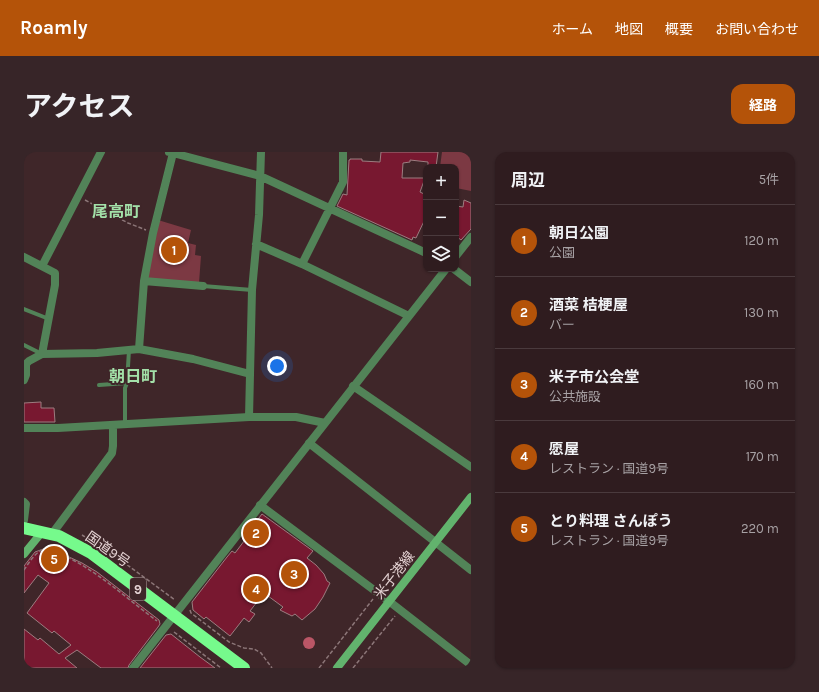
<!DOCTYPE html>
<html lang="ja">
<head>
<meta charset="utf-8">
<style>
  :root { --surface:#2f1c1f; --page:#372528; --text:#f1f3f6; --muted:#a7a1a4; --line:#4a3a3d; --accent:#b45309 }
  body { margin:0; font-family:Karla,"Noto Sans JP",sans-serif; background:var(--page); color:var(--text) }
  .controls { position:absolute; right:12px; top:12px; display:grid; overflow:hidden; border-radius:8px; box-shadow:0 1px 3px #0004 }
  .controls button { width:36px; height:36px; display:grid; place-items:center; padding:0; border:0; border-bottom:1px solid var(--line); background:var(--surface); color:var(--text); font:20px sans-serif }
  .you { position:absolute; left:253px; top:214px; width:14px; height:14px; margin:-10px; border:3px solid #fff; border-radius:50%; background:#1a73e8; box-shadow:0 0 0 6px #1a73e833 }
  .badge { display:grid; place-items:center; width:26px; height:26px; border-radius:50%; background:var(--accent); color:#fff; font-size:13px; font-weight:700 }
  .pin { position:absolute; translate:-50% -50%; border:2px solid #fff; box-shadow:0 1px 4px #0006 }
  .list { margin:0; padding:0; list-style:none }
  h2 { display:flex; justify-content:space-between; align-items:center; height:52px; margin:0; padding:0 16px; font-size:17px }
  h2 small { font-size:13px; font-weight:400; color:var(--muted) }
  .list li { display:grid; grid-template-columns:26px 1fr auto; gap:12px; align-items:center; box-sizing:border-box; height:72px; padding:0 16px; border-top:1px solid var(--line) }
  .list b { display:block; font-size:15px; white-space:nowrap }
  .list p { margin:0; font-size:13px; white-space:nowrap; color:var(--muted) }
  .list em { font-size:13px; font-style:normal; color:var(--muted) }
  .icon { flex:none; width:22px; height:22px; fill:none; stroke:currentColor; stroke-width:2; stroke-linecap:round; stroke-linejoin:round }
  .map { position:relative; flex:none; width:447px; height:516px; overflow:hidden; border-radius:12px }
  header { display:flex; align-items:center; gap:24px; box-sizing:border-box; height:56px; padding:0 20px; background:var(--accent); color:#fff }
  header strong { font-size:19px }
  nav { display:flex; gap:22px; margin-inline-start:auto; font-size:14px }
  .intro { display:flex; align-items:center; justify-content:space-between; box-sizing:border-box; height:96px; padding:0 24px }
  h1 { margin:0; font-size:28px }
  .button { padding:10px 18px; border-radius:12px; background:var(--accent); color:#fff; font-size:14px; font-weight:700 }
  main { display:flex; gap:24px; padding:0 24px }
  aside { flex:1; background:var(--surface); border-radius:12px; box-shadow:0 1px 3px #0004 }
  .map>svg:first-child { display:block }
</style>
</head>
<body>
<header>
<strong>Roamly</strong>
<nav><a>ホーム</a><a>地図</a><a>概要</a><a>お問い合わせ</a></nav>
</header>
<div class="intro"><h1>アクセス</h1><a class="button">経路</a></div>
<main>
<div class="map">
<svg width="447" height="516" viewBox="0 0 447 516">
  <rect width="100%" height="100%" fill="#3f2629"/>
  <!-- green -->
  <path fill="#7c3943" d="M418 0H447V39L432 36V15H416Z
    M134 68 167 78 164 91 172 93 171 103 177 104 175 131 125 127 122 125Z"/>
  <!-- water -->
  <path fill="#ba5666" d="M279 491a6 6 0 1 1 12 0a6 6 0 1 1-12 0Z"/>
  <!-- building -->
  <path fill="#781830" stroke="#9d7d80" d="M357 0H414L412 15H404V10L386 8V10L379 11 378 26H401L396 40 402 43V65L392 86 389 85 388 88 313 54 319 42 323 43 325 8H326V7H338V9L356 10Z
    M440 48 447 51V77L437 88 432 84V54L439 55Z
    M17 250V256H30L31 270H0V251Z
    M238 362 289 399 283 406 292 413 300 422 303 429 306 431 299 445 291 457 278 468 271 462 268 464 256 458 259 455 240 441 226 459 231 462 225 470 220 466 206 484 182 465 180 467 169 458 168 450 203 405 208 399 211 401 230 376 228 375Z
    M22 396 28 397 58 411 73 420 135 468 136 472 134 475 105 513 104 516H77L53 498 41 506 53 516H0V477L14 488 16 486 35 502 47 493 30 479 28 481 3 461 25 431 14 423 0 441V414L11 400Z
    M147 482 176 505 191 516H116L142 483Z"/>
  <g fill="none" stroke-linecap="round" stroke-linejoin="round">
    <!-- path -->
    <path stroke="#8c7678" stroke-width="1.5" stroke-dasharray="4 2" stroke-linecap="butt" d="M61 48 104 71 122 78
      M58 383 87 401 151 448
      M0 418C5 411 12 398 22 397 26 397 30 400 34 401 69 415 102 446 133 469
      M166 458 167 461 205 490 220 496 230 497 237 501 248 516
      M150 480 197 516
      M295 516 349 447
      M329 516 371 464"/>
    <!-- lane -->
    <path stroke="#528358" stroke-width="4" d="M179 134 228 138
      M0 157 25 167
      M0 193 18 202
      M75 233 103 231
      M101 272V236L103 231 105 198"/>
    <!-- street -->
    <path stroke="#528358" stroke-width="8" d="M145 0 236 24 402 101
      M232 92 278 112 319 30V0
      M432 104 447 85
      M0 105 31 121V133L18 202
      M278 112 385 164
      M18 114 77 0
      M430 117 447 130
      M120 129 179 134
      M115 197 120 129 129 81 149 1
      M2 212 5 209 18 202 73 201 115 197 169 207 226 222
      M0 228 2 223V212
      M329 234 447 315
      M225 265 228 138 235 63 237 0
      M0 276H34L225 265H272L301 271
      M285 291 447 418
      M0 350 2 352 0 368
      M236 353 366 450 447 513
      M28 382 88 301 89 294V273
      M109 516 422 117"/>
    <!-- secondary -->
    <path stroke="#62b36d" stroke-width="8" d="M0 402 18 380
      M313 516 447 345"/>
    <!-- highway -->
    <path stroke="#76fa8c" stroke-width="12" d="M0 376 35 384 67 401 220 516"/>
  </g>
  <g text-anchor="middle" stroke-width="4" stroke-linejoin="round" paint-order="stroke">
    <!-- shield labels -->
    <rect fill="#3f2629" stroke="#b29ea0" stroke-width="1" x="106" y="426" width="16" height="22" rx="3"/>
    <g font-size="13" font-weight="bold" fill="#e4d2d3">
      <text x="114" y="442">9</text>
    </g>
    <!-- street labels -->
    <g font-size="14" fill="#e4d2d3" stroke="#3f2629">
      <text transform="translate(84 397) rotate(35)" y="5">国道9号</text>
      <text transform="translate(370 423) rotate(-52)" y="5">米子港線</text>
    </g>
    <!-- quarter labels -->
    <g font-size="16" font-weight="bold" fill="#a3e1a9" stroke="#3f2629">
      <text x="92" y="65">尾高町</text>
      <text x="109" y="230">朝日町</text>
    </g>
  </g>
</svg>
<div class="controls">
<button>+</button>
<button>−</button>
<button><svg class="icon" aria-label="layers" viewBox="0 0 24 24"><path d="M12 4l9 5-9 5-9-5zM3 14l9 5 9-5"/></svg></button>
</div>
<div class="you"></div>
<div class="pin badge" style="left:150px;top:98px">1</div>
<div class="pin badge" style="left:232px;top:381px">2</div>
<div class="pin badge" style="left:270px;top:422px">3</div>
<div class="pin badge" style="left:232px;top:437px">4</div>
<div class="pin badge" style="left:30px;top:407px">5</div>
</div>
<aside>
<h2>周辺<small>5件</small></h2>
<ul class="list">
<li><span class="badge">1</span><div><b>朝日公園</b><p>公園</p></div><em>120 m</em></li>
<li><span class="badge">2</span><div><b>酒菜 桔梗屋</b><p>バー</p></div><em>130 m</em></li>
<li><span class="badge">3</span><div><b>米子市公会堂</b><p>公共施設</p></div><em>160 m</em></li>
<li><span class="badge">4</span><div><b>愿屋</b><p>レストラン · 国道9号</p></div><em>170 m</em></li>
<li><span class="badge">5</span><div><b>とり料理 さんぽう</b><p>レストラン · 国道9号</p></div><em>220 m</em></li>
</ul>
</aside>
</main>
</body>
</html>
